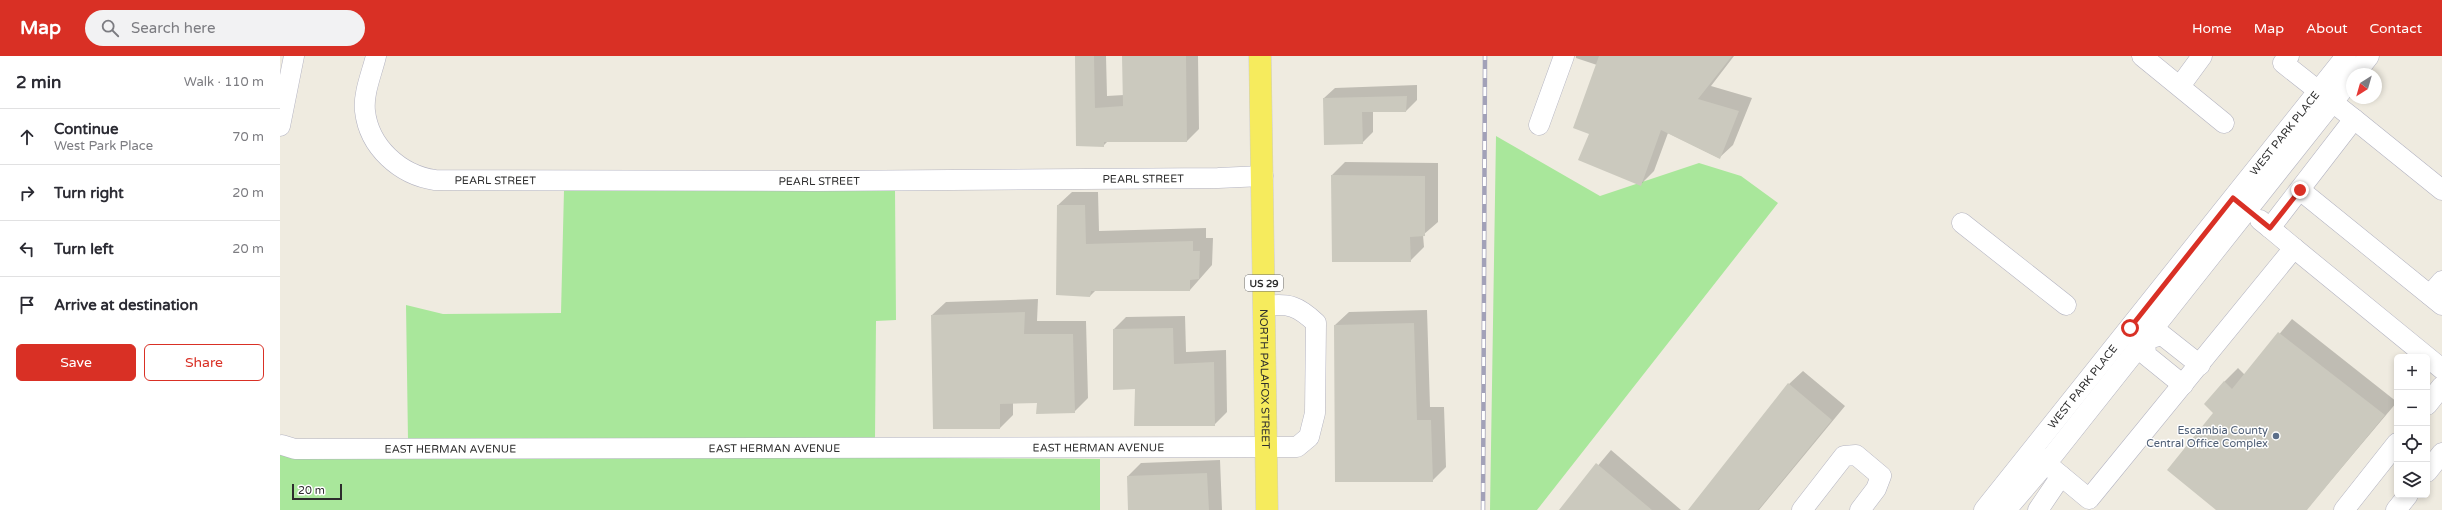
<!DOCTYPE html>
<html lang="en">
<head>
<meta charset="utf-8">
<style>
  :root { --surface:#fff; --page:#f2f2f3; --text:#2b2b33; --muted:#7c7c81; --line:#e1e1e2; --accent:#d93025 }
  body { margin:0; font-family:"Varela Round",sans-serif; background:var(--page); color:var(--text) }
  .controls { position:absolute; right:12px; bottom:12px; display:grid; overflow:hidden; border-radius:6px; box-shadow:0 2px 6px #0003 }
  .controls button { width:36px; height:36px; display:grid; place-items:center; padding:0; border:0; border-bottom:1px solid var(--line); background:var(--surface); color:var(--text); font:20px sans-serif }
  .compass { position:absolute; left:2066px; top:12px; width:36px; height:36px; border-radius:50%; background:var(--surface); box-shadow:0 2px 6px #0003; rotate:217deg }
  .scale { position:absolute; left:12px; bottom:10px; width:50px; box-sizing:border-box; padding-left:4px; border:2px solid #2d2d2d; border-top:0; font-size:11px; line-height:14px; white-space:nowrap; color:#2d2d2d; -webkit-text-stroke:3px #fff; paint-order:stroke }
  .stop { position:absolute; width:12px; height:12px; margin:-9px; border:3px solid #d93025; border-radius:50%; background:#fff }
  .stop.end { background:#d93025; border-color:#fff; box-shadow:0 1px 4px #0008 }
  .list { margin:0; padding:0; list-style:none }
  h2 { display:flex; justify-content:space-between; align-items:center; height:52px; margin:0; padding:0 16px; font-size:17px }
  h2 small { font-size:13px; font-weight:400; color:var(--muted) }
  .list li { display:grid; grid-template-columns:26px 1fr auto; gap:12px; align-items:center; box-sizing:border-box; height:56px; padding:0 16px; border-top:1px solid var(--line) }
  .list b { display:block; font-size:15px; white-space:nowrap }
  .list p { margin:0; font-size:13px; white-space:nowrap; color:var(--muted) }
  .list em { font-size:13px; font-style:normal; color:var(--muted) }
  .actions { display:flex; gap:8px; padding:12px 16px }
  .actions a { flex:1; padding:9px 0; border:1px solid var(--accent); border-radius:6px; text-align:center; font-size:14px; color:var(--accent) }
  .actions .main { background:var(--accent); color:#fff }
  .icon { flex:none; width:22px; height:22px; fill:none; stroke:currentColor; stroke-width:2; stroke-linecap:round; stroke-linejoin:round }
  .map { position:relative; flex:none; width:2162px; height:454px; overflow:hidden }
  header { display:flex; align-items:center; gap:24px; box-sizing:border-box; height:56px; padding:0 20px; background:var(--accent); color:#fff }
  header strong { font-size:19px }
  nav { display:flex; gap:22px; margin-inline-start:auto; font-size:14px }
  .search { width:280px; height:36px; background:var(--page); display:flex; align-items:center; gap:10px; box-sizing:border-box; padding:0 14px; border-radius:22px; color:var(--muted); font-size:15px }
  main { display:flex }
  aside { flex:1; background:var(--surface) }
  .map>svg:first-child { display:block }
</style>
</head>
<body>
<header>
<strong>Map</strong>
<div class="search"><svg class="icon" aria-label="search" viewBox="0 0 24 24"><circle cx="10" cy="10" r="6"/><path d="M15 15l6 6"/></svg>Search here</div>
<nav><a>Home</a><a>Map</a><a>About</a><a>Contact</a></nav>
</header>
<main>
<aside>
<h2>2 min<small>Walk · 110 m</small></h2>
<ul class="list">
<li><svg class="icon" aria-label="ahead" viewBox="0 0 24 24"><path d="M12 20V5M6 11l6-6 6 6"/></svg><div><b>Continue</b><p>West Park Place</p></div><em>70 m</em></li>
<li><svg class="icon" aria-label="right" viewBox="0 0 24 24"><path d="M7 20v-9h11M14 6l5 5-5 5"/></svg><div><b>Turn right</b></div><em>20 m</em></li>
<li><svg class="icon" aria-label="left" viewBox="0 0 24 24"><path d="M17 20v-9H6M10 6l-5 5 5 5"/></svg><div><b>Turn left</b></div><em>20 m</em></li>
<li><svg class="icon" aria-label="arrive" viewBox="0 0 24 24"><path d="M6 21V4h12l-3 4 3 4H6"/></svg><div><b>Arrive at destination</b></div></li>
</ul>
<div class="actions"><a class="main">Save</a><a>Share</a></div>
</aside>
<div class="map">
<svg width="2162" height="454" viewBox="0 0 2162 454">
  <rect width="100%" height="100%" fill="#efebe0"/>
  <!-- green -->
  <path fill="#a9e79b" d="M1216 80 1320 140 1419 107 1461 120 1498 147 1257 454H1210Z
    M284 134H615L616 264 596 265 595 382 128 384 126 249 163 258 281 257Z
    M0 398 820 403V454H0Z"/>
  <!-- shadow -->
  <path fill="#0003" d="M796 0H826L827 40 844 39 843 0H918L919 73 907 85H828L823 90Z
    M1296 0H1454L1431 30 1472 42 1453 89 1439 102 1388 77 1374 115 1360 129 1310 77 1317 9 1296 2Z
    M1137 29V44L1126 55H1093V76L1082 87 1044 42 1055 32Z
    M1065 106 1158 107V166L1143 179 1144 191 1130 205 1052 119Z
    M792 136H818L819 175 926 172V182H933L932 209 910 234H816L810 240 778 149Z
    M758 243 757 265H806L808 342 794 356 758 346H733V359L720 372 652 259 666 246Z
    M1147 254 1150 351H1164L1166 411 1152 425 1055 269 1069 256Z
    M905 260 906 296 946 294 947 356 934 369 834 273 846 261Z
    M2012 263 2117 346 2026 454H1938L1934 357 1944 326 1958 312 1965 319Z
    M1523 315 1565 350 1479 454H1409L1509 328Z
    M1331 394 1401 454H1289L1284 450Z
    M940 404 942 454H849L848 420 861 407Z"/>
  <!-- building -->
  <path fill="#cbc9be" d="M795 0H814L815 52 843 50 842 0H906L907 86H824V91L796 90Z
    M1319 0H1452L1418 43 1459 55 1440 103 1381 74 1361 130 1298 104 1309 78 1293 72Z
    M1127 40 1126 56H1082L1083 88 1044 89 1043 42Z
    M1051 119 1145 120V180L1130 181 1131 206H1052Z
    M777 149H805L806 188 913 185V195H920L919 223 910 224V235H811L810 241 776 239Z
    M745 256 744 278H793L795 357 756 358 757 347 720 348V373H653L651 259Z
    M1134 267 1137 364H1151L1153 426H1055L1054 269Z
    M893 272 894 308 934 306 935 370H854L855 333 833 334V273Z
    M1998 276 2105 359 2027 454H1936L1887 414 1933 357 1924 348 1944 325 1952 333Z
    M1508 327 1552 364 1478 454H1408Z
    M1316 407 1372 454H1279Z
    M927 417 929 454H848L847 420Z"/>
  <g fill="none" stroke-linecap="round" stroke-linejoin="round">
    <!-- minor casing -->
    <g stroke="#b3b3c1" stroke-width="21">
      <g id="minor">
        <path id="s1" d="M96 0C92 17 83 37 85 55 89 91 120 119 155 124L535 125 938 122 983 120"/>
        <path d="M1862 0 1944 67"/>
        <path d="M2075 18 2089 0"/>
        <path d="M1900 30 1922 0"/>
        <path d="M2074 63 2162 134"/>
        <path d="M1259 69 1284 0"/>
        <path d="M0 70 14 0"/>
        <path d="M2020 134 2162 249"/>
        <path d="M1980 164 1990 172 2074 63 2003 7 2009 0"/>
        <path d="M1682 167 1786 249"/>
        <path d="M2014 192 2162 313"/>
        <path d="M2150 239 2162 225"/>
        <path d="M1859 279 1865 284 1866 299 1903 329"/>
        <path d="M1865 284 1882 279 1920 309"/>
        <path d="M2147 349 2162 330"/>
        <path id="s2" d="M2 389 15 393 1017 391 1029 381 1035 357 1036 267C1018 250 1009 247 985 250"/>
        <path d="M1756 399 1809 443 2014 192 1990 172"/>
        <path d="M2147 416 2162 397"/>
        <path d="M1522 454 1564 400 1576 399 1601 420 1596 433 1580 454"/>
        <path id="s3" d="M1704 454 2066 0"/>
        <path d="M1726 454 1774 398 2072 22"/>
        <path d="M1758 454 1781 420"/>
        <path d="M2064 454 2117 387"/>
        <path d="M2116 454 2128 439"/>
      </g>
    </g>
    <!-- major casing -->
    <g stroke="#cdcdcd" stroke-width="23">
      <g id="major">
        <path id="s4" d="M980 0 987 454"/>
      </g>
    </g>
    <!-- minor -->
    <use href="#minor" stroke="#fff" stroke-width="20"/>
    <!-- major -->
    <use href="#major" stroke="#f6eb5d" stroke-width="22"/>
    <!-- rail casing -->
    <g stroke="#a2a1b8" stroke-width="4.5">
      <path id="rail" d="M1203 454 1205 0"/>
    </g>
    <!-- rail -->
    <use href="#rail" stroke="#fff" stroke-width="3" stroke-dasharray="9" stroke-linecap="butt"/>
  </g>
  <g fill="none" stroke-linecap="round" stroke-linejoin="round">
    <!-- route -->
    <path stroke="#d93025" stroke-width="5" d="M1850 272 1953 142 1990 172 2020 134"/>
  </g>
  <!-- markers -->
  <circle fill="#5c6f8a" stroke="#fff" stroke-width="1.5" cx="1996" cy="380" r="4"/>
  <g text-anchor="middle" stroke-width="3" stroke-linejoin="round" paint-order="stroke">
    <!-- shield labels -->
    <rect fill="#fff" stroke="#6c6c6c" stroke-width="1" x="965" y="219" width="38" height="16" rx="3"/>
    <g font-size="10" font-weight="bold" fill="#2d2d2d">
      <text x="984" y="231">US 29</text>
    </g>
    <!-- street labels -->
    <g font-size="11" fill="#2d2d2d" stroke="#fff">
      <text dy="4" stroke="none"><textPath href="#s3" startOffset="482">WEST PARK PLACE</textPath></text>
      <text dy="4" stroke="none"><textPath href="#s1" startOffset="870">PEARL STREET</textPath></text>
      <text dy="4" stroke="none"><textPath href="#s1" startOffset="222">PEARL STREET</textPath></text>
      <text dy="4" stroke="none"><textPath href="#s1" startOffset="546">PEARL STREET</textPath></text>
      <text dy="4" stroke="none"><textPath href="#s4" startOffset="323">NORTH PALAFOX STREET</textPath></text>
      <text dy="4" stroke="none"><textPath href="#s3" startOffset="158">WEST PARK PLACE</textPath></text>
      <text dy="4" stroke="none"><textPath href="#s2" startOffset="493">EAST HERMAN AVENUE</textPath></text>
      <text dy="4" stroke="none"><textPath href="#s2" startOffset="817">EAST HERMAN AVENUE</textPath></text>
      <text dy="4" stroke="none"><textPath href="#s2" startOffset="169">EAST HERMAN AVENUE</textPath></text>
    </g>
    <!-- service labels -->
    <g font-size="11" fill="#4e5e75" stroke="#fff" text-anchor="end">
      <text x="1988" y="378">Escambia County<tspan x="1988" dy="13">Central Office Complex</tspan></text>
    </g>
  </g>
</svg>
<div class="controls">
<button>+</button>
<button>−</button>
<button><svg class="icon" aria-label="locate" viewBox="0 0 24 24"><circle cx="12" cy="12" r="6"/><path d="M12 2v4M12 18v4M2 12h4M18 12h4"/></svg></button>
<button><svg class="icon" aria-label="layers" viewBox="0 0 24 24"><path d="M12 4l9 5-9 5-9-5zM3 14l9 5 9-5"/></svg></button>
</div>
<svg class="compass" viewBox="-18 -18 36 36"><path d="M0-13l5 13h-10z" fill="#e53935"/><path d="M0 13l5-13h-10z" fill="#7c7c81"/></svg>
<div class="scale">20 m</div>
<div class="stop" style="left:1850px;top:272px"></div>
<div class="stop end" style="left:2020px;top:134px"></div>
</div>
</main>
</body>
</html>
